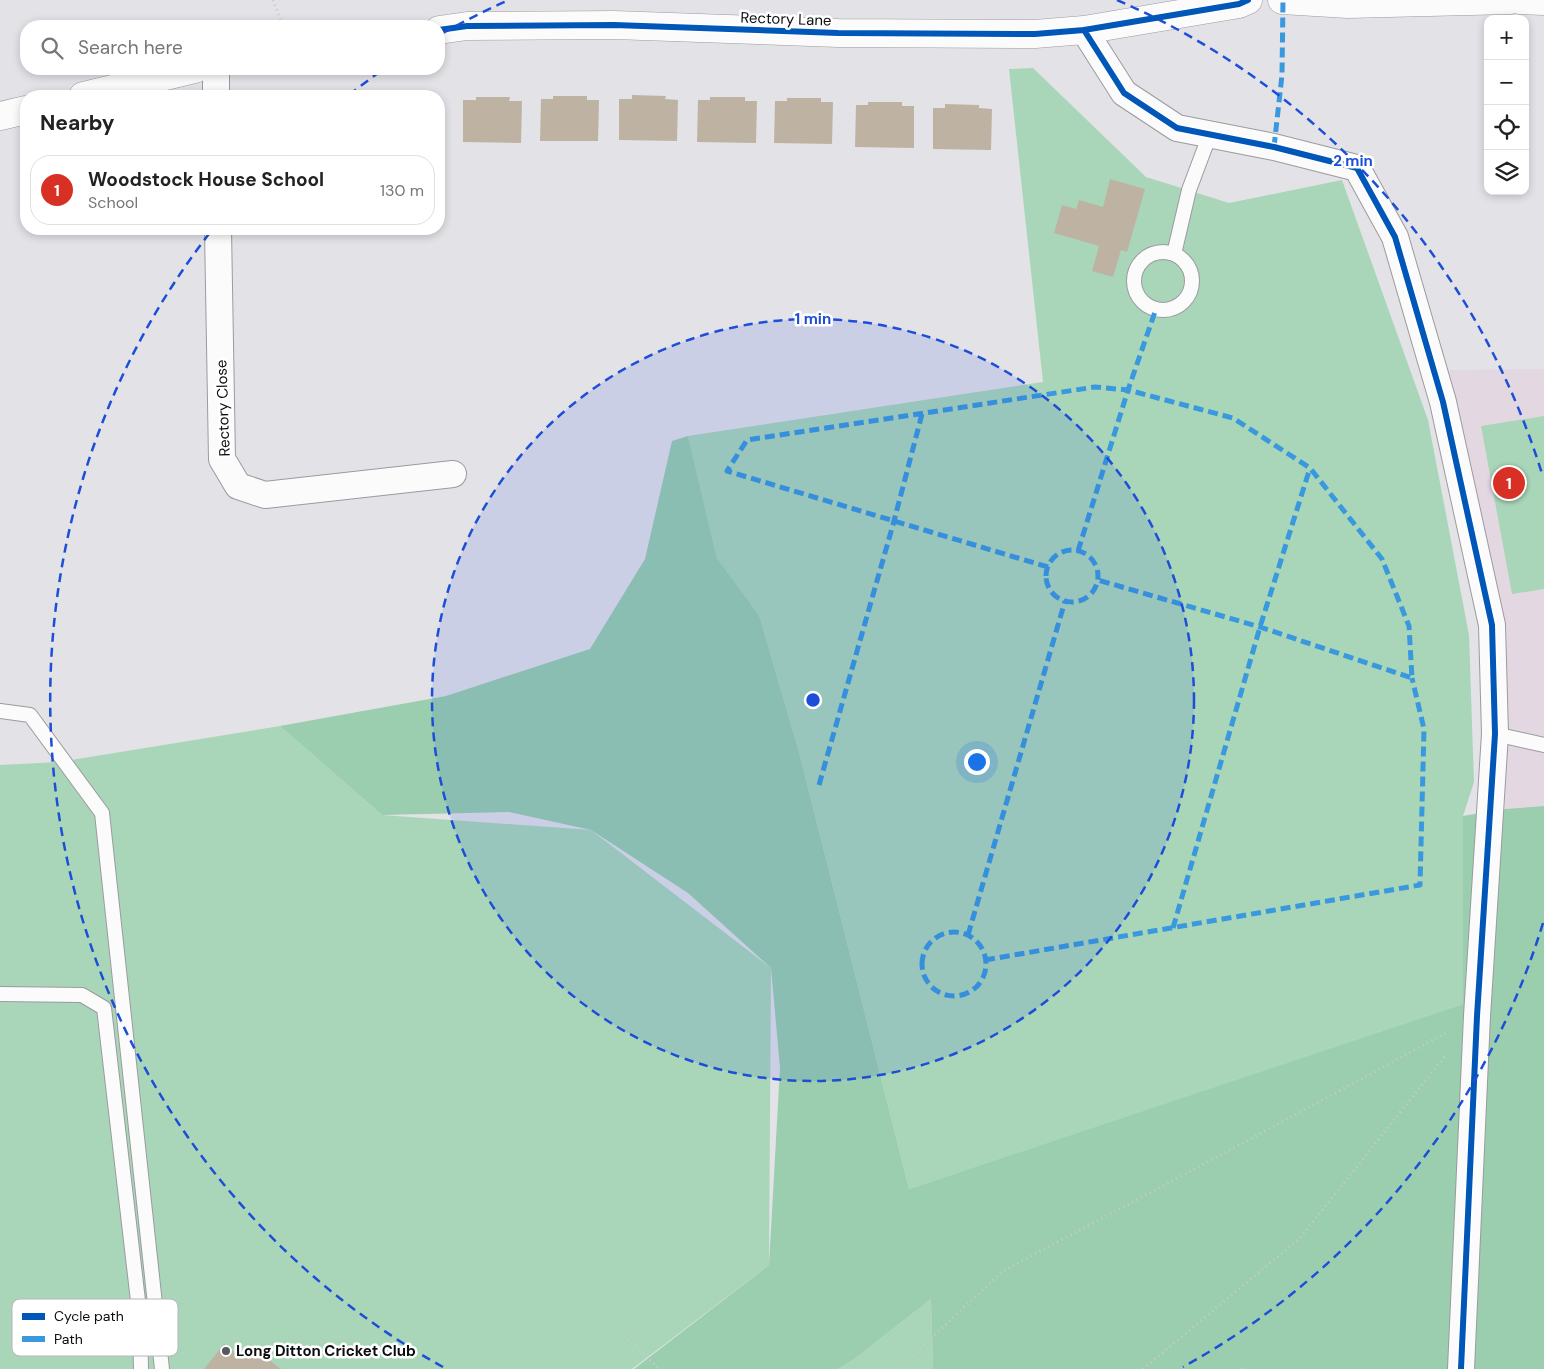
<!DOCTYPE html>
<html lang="en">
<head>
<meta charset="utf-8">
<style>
  :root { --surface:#fff; --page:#f6f6f6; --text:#222; --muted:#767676; --line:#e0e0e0; --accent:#d93025 }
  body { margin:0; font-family:"DM Sans",sans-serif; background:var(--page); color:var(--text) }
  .controls { position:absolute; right:15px; top:15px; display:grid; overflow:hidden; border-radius:10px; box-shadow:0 2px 8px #0003 }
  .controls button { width:45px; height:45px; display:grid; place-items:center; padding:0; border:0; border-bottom:1px solid var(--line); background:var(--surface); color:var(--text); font:25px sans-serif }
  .you { position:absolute; left:976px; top:761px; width:18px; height:18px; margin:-12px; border:4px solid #fff; border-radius:50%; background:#1a73e8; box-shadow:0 0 0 8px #1a73e833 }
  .badge { display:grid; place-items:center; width:32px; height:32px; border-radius:50%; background:var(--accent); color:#fff; font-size:16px; font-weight:700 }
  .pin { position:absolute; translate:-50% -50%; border:2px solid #fff; box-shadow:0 1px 5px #0006 }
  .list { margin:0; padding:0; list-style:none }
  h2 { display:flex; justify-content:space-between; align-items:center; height:65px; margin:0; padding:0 20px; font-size:21px }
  h2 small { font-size:16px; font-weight:400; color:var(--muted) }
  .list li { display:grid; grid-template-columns:32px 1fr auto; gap:15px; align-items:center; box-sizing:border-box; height:70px; margin:0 10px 10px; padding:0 10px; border:1px solid var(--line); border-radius:20px }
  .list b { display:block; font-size:19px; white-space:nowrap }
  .list p { margin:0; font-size:16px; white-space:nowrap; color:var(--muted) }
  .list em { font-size:16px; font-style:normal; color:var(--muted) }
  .icon { flex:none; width:28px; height:28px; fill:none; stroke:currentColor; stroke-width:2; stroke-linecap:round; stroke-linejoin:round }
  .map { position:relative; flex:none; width:1544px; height:1369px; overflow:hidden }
  .search { position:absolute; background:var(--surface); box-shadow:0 2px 8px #0003; left:20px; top:20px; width:425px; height:55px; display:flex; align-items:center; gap:12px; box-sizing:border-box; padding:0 18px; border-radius:20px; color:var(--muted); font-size:19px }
  .panel { position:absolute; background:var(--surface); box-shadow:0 2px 8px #0003; left:20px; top:90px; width:425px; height:145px; border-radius:20px }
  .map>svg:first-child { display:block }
</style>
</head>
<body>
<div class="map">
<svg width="1544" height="1369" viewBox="0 0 1544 1369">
  <rect width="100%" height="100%" fill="#e2e2e7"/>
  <!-- education -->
  <path fill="#e3d8e2" d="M1544 369V806L1505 809 1500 596 1448 370Z"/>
  <!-- green -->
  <path fill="#a9d6b9" d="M1033 68 1146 177 1229 203 1342 180 1428 420 1469 635 1474 782 1463 816V1004L909 1189 799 752 759 615 717 558 688 436 1043 382 1009 69Z
    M1544 416V589L1512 594 1481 426Z
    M280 726 382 815 591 830 771 968 769 1265 632 1369H0V765L59 762Z
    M931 1299 933 1369H838L853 1360Z"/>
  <!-- forest -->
  <path fill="#9aceae" d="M688 436 717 558 759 615 799 752 909 1189 1463 1004V816L1505 809 1544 806V1369H933L931 1299 853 1360 838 1369H634L769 1265 780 1068 771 968 688 893 591 830 509 812 382 815 280 726 446 696 590 649 645 559 672 441Z"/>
  <!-- building -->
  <path fill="#beb3a3" d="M632 95 666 96 665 99 678 100 677 141 619 140V99H632Z
    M553 96H587V100H599L598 141H540L541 99H553Z
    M476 97H510L509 101H522L521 143 463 142V100H476Z
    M710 97H745V101H757L756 143 697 142 698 100H710Z
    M787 98H821V102H833L832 144 774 143 775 101H787Z
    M868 102H902V106H914V148L855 147 856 105H868Z
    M945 104 979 105V108L992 109 991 150 933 149V108H945Z
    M439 106H443L442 147H439Z
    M1110 179 1145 189 1127 252 1121 250 1113 277 1092 271 1099 246 1054 233 1062 205 1076 209 1079 200 1103 207Z
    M224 1344 241 1357 250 1345 281 1369H204Z"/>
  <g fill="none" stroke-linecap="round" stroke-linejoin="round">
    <!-- lane casing -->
    <g stroke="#9b9b9f" stroke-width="16">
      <path id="lane" d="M1134 281a29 29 0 1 1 58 0a29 29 0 1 1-58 0Z
        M1174 254 1189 190 1210 134
        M0 711 30 715 102 813 162 1369
        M1495 734 1544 745
        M0 994 82 995 104 1008 140 1318 141 1369"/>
    </g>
    <!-- street casing -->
    <g stroke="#9b9b9f" stroke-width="28">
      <path id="street" d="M1084 30 1124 93 1177 128 1274 147 1357 168 1395 237 1443 402 1492 625 1495 734 1477 1016 1461 1369
        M216 69V96
        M218 229 222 459 238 486 265 495 453 474"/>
    </g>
    <!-- secondary casing -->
    <g stroke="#9b9b9f" stroke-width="29">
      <path id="secondary" d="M1282 0 1348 4 1510 0
        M1520 0 1544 1
        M439 30 467 26 614 25 838 33 1035 34 1084 30 1239 4 1248 0
        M83 96 195 69
        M0 116 26 110"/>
    </g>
    <!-- path -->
    <path stroke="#cbcbcd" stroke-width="3" stroke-dasharray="1 4" stroke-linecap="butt" d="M273 0 283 26
      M621 1332 659 1369
      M898 1369 1003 1271 1217 1157 1446 1033
      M1143 1369 1300 1238 1445 1056
      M1241 1369H1243"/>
    <!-- lane -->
    <use href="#lane" stroke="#fbfbfb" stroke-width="14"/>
    <!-- street -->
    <use href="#street" stroke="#fbfbfb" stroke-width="26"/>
    <!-- secondary -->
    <use href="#secondary" stroke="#fbfbfb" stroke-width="28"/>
    <!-- quiet -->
    <path stroke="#3a99de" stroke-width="5" stroke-dasharray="10 5" stroke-linecap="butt" d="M1274 147 1282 75 1283 0
      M1046 576a26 26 0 1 1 52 0a26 26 0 1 1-52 0Z
      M1078 551 1128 390 1156 309
      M1048 567 727 471 747 440 1095 387 1128 390 1233 418 1310 468 1382 559 1409 626 1412 678 1260 627 1098 580
      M819 785 894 521 922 414
      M1173 928 1260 627 1310 468
      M922 964a32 32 0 1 1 64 0a32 32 0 1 1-64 0Z
      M968 935 1065 601
      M985 960 1420 885 1424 729 1412 678"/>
    <!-- cycleway casing -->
    <g stroke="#fff" stroke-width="9">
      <path id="cycleway" d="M439 30 467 26 614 25 838 33 1035 34 1084 30 1239 4 1248 0
        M1084 30 1124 93 1177 128 1274 147 1357 168 1395 237 1443 402 1492 625 1495 734 1477 1016 1461 1369"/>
    </g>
    <!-- cycleway -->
    <use href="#cycleway" stroke="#0057b8" stroke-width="6"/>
  </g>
  <!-- distance rings -->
  <circle cx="813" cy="700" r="381" fill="#1d4ed8" fill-opacity=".12"/>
  <g fill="none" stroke="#1d4ed8" stroke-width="2.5" stroke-dasharray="9 6">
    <circle cx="813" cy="700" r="381"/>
    <path d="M1543 923A763 763 0 0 1 1183 1367M443 1367A763 763 0 0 1 212 230M349 95A763 763 0 0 1 381 71M443 33A763 763 0 0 1 509 0M1117 0A763 763 0 0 1 1543 477"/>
  </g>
  <!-- markers -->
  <circle fill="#57585b" stroke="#fff" stroke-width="2" cx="226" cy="1351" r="5"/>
  <g text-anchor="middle" stroke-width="5" stroke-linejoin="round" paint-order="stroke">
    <!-- street labels -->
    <g font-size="15" fill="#0c0d10" stroke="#fff">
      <text transform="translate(786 19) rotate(2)" y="5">Rectory Lane</text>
      <text transform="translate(223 408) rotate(-92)" y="5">Rectory Close</text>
    </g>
    <!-- poi labels -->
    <g font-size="15" font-weight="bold" fill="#0c0d10" stroke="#fff" text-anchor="start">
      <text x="236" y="1356">Long Ditton Cricket Club</text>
    </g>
  </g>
  <!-- legend -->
  <rect x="12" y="1299" width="166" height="57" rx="8" fill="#fff" stroke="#b6b6b7" stroke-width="1"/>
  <rect x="22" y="1313" width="23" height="7" fill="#0057b8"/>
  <rect x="22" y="1336" width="23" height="6" fill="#3a99de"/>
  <g font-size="14" fill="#0c0d10">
    <text x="54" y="1321">Cycle path</text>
    <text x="54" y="1344">Path</text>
  </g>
  <circle cx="813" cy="700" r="8" fill="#1d4ed8" stroke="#fff" stroke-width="2.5"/>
  <g font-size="15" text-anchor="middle" font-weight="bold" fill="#1d4ed8" stroke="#fff" stroke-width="5" stroke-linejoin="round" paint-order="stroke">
    <text x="1353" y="166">2 min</text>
    <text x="813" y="324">1 min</text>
  </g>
</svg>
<div class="controls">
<button>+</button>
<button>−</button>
<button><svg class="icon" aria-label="locate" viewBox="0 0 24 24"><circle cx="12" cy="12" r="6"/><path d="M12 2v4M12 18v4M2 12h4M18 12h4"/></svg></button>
<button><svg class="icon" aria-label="layers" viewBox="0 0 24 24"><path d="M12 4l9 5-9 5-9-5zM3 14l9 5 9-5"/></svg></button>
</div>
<div class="you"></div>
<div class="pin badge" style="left:1509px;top:483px">1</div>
<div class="search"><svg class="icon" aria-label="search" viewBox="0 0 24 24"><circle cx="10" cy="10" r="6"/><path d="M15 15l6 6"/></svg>Search here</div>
<section class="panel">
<h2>Nearby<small></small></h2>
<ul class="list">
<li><span class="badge">1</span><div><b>Woodstock House School</b><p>School</p></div><em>130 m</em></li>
</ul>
</section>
</div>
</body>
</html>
